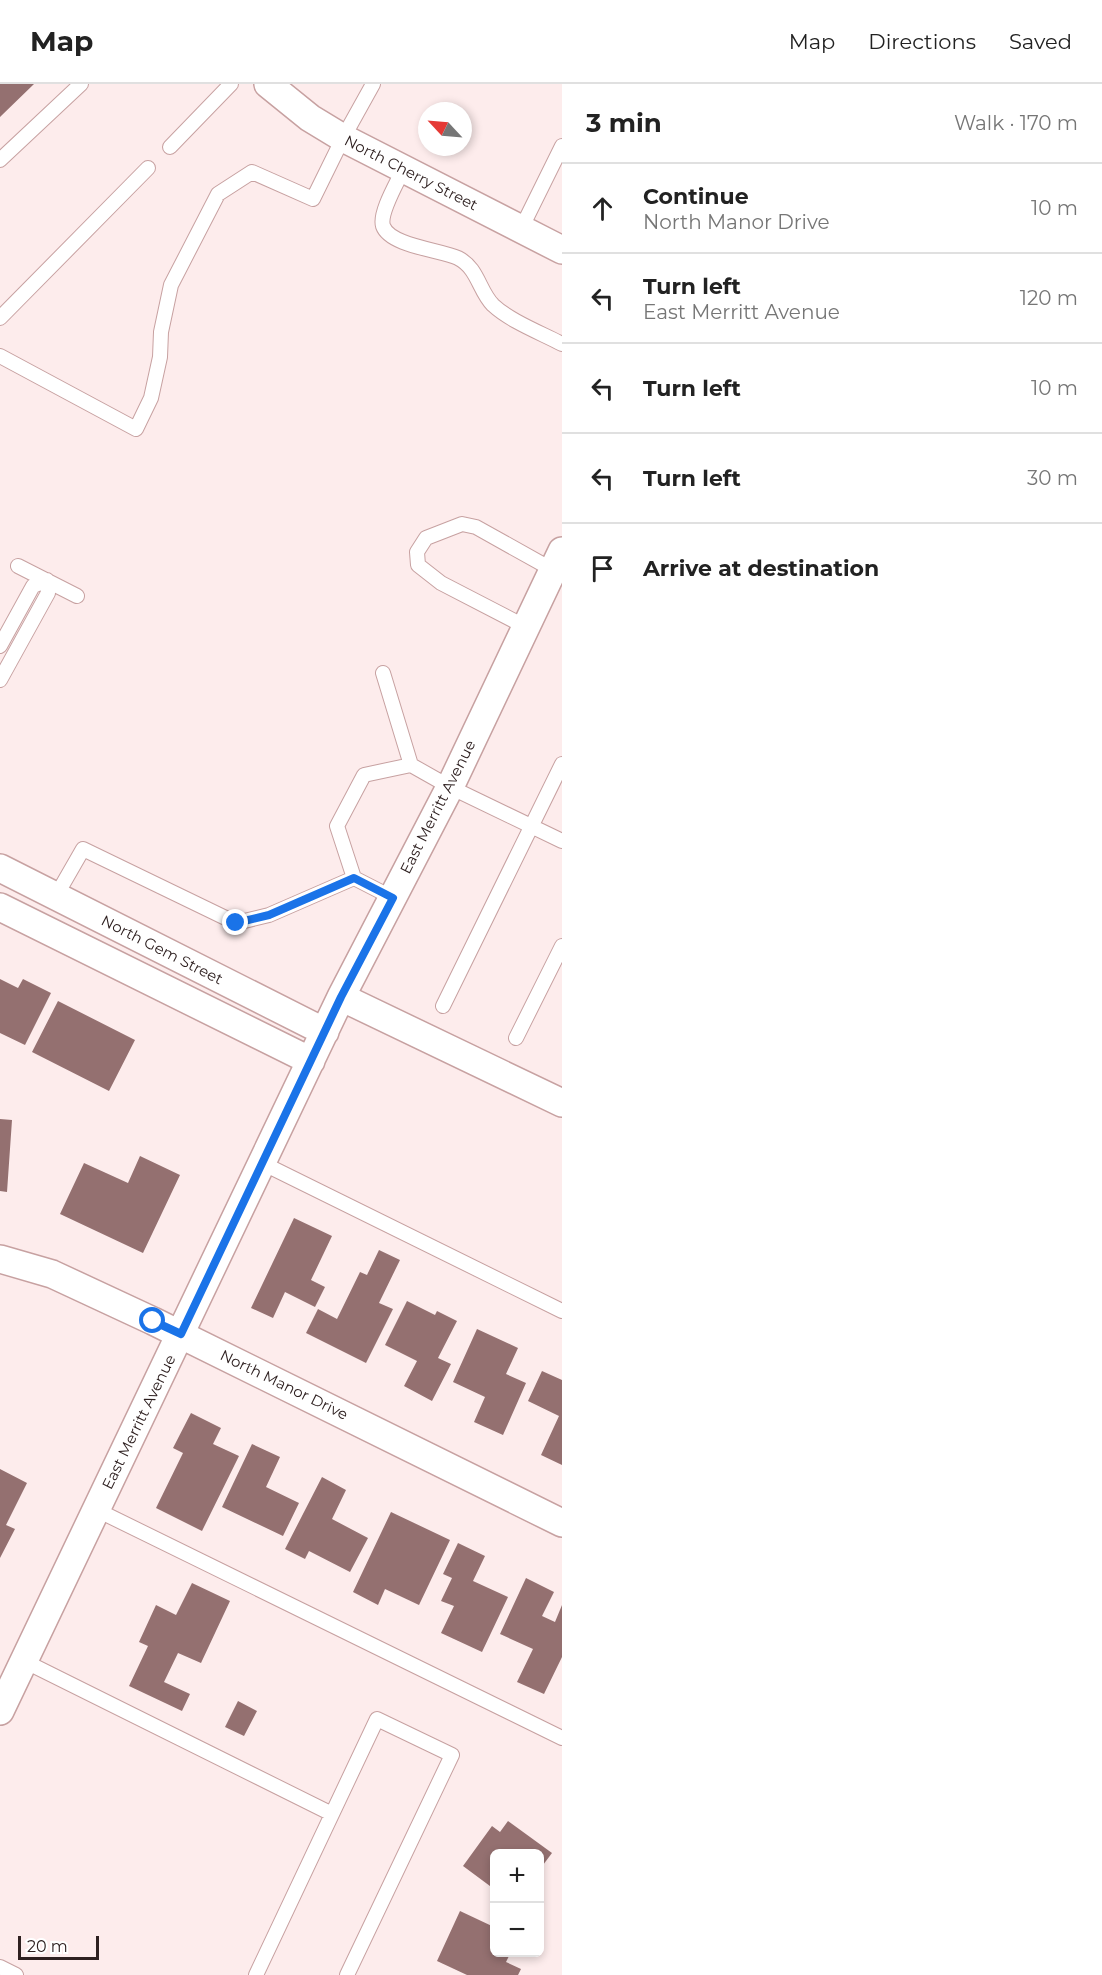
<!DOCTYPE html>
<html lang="en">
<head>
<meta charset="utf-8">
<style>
  :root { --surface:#fff; --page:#f2f2f2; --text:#222; --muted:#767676; --line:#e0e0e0 }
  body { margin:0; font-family:Montserrat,sans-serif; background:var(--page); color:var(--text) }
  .controls { position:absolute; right:18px; bottom:18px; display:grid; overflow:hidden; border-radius:9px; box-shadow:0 3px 9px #0003 }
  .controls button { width:54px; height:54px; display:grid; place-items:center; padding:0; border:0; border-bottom:2px solid var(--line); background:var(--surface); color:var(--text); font:30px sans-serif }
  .compass { position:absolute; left:418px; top:18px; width:54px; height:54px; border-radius:50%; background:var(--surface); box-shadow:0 3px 9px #0003; rotate:296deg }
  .scale { position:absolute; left:18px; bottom:15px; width:81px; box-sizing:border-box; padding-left:6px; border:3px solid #2e2020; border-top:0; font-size:16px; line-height:21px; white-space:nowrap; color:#2e2020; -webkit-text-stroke:4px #fff; paint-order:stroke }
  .stop { position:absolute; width:18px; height:18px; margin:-14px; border:4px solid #1a73e8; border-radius:50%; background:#fff }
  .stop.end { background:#1a73e8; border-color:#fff; box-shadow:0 2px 6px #0008 }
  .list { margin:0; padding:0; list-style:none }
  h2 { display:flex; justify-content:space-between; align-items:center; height:78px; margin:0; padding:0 24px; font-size:26px }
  h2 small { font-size:20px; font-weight:400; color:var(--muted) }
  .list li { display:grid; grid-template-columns:39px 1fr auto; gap:18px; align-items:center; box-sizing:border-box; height:90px; padding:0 24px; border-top:2px solid var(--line) }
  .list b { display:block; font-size:22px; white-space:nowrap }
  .list p { margin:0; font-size:20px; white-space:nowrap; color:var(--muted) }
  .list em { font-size:20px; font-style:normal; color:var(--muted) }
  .icon { flex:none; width:33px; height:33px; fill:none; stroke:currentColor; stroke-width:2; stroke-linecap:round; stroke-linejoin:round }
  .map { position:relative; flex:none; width:562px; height:1891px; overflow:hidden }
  header { display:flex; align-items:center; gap:36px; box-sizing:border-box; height:84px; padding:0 30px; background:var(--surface); border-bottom:2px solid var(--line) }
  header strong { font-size:28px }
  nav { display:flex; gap:33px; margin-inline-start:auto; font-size:21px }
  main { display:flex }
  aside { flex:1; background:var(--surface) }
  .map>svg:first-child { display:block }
</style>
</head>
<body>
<header>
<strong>Map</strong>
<nav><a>Map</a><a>Directions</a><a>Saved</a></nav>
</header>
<main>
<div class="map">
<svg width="562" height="1891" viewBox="0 0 562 1891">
  <rect width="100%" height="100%" fill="#fdecec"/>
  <!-- building -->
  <path fill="#947070" d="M0 0H34L0 33Z
    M0 895 18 904 23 895 51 909 25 961 0 949Z
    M58 917 135 956 109 1007 32 968Z
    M0 1035 12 1036 7 1108 0 1107Z
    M140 1072 180 1091 143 1169 60 1130 84 1079 128 1099Z
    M294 1134 332 1152 311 1196 325 1203 315 1223 285 1208 273 1234 251 1224Z
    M379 1166 400 1176 379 1219 393 1225 366 1279 306 1249 318 1225 337 1235 360 1188 367 1191Z
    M407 1217 435 1231 437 1227 457 1237 438 1274 451 1280 432 1317 404 1302 417 1277 385 1261Z
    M477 1245 518 1264 506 1290 526 1299 503 1351 474 1338 485 1313 453 1298Z
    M542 1287 562 1296V1381L541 1371 559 1332 528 1317Z
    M191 1329 221 1344 213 1360 239 1372 202 1447 156 1424 183 1369 173 1364Z
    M252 1360 280 1373 266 1403 299 1419 283 1452 222 1423Z
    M0 1385 27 1399 6 1441 15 1445 0 1474Z
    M322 1393 346 1406 332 1435 368 1454 350 1488 309 1467 305 1475 285 1465Z
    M391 1428 450 1456 419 1521 385 1505 378 1521 353 1508Z
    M458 1459 485 1472 473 1497 508 1513 482 1568 441 1549 454 1522 441 1517 452 1494 443 1490Z
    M526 1494 554 1508 542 1532 555 1538 562 1521V1573L544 1610 517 1598 533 1565 500 1550Z
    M192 1499 230 1517 201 1579 178 1569 164 1598 190 1610 182 1627 129 1602 148 1562 139 1558 156 1521 176 1531Z
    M238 1617 257 1627 244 1652 225 1643Z
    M508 1737 552 1769 540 1785V1770H494V1805L463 1782 492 1742 500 1748Z
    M460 1827 494 1843V1868H511L506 1878 521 1885 518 1891H467L437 1877Z"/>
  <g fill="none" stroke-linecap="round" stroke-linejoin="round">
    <!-- service casing -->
    <g stroke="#c7a1a1" stroke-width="16">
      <path id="service" d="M170 63 231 0
        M0 76 81 0
        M403 86C397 99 379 129 383 142 390 162 441 166 458 174 478 184 479 207 493 221 510 237 541 249 562 260
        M521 145 562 62
        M0 234 148 84
        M0 272 136 345 151 314 160 273 161 248 171 201 218 110 252 88 313 115 343 54 373 0
        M18 482 77 512
        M526 543 441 499 418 481 417 468 426 454 462 440 476 443 553 486
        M0 562 33 502 47 496 48 509 0 596
        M383 589 411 681
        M354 794 337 742 364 691 411 681 450 703 562 757
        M56 812 83 765 236 839 269 831 354 794 393 814
        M443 922 562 680
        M516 954 562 862
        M262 1079 562 1227
        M97 1426 562 1654
        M24 1577 332 1730
        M0 1883 16 1891
        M256 1891 377 1635 452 1671 347 1891"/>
    </g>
    <!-- minor casing -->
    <g stroke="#c7a1a1" stroke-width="30">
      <path id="minor" d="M268 0 310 34 343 54 562 166
        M0 784 325 948
        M0 823 311 977
        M341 913 562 1019
        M0 1175 52 1190 153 1237 562 1439
        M0 1627 341 913 450 703 562 467"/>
    </g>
    <!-- service -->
    <use href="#service" stroke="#fff" stroke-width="14"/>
    <!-- minor -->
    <use href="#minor" stroke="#fff" stroke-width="27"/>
  </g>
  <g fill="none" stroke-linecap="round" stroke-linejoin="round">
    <!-- route -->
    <path stroke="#1a73e8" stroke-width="8" d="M153 1237 181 1250 341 913 393 814 354 794 269 831 236 839"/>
  </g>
  <g text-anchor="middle" stroke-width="4.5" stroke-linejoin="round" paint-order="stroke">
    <!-- street labels -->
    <g font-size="15" fill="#2e2020" stroke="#fff">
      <text transform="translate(411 89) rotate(27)" y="5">North Cherry Street</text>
      <text transform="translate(438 723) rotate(-63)" y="5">East Merritt Avenue</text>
      <text transform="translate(162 866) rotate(27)" y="5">North Gem Street</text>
      <text transform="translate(284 1301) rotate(26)" y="5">North Manor Drive</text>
      <text transform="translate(139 1338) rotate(-64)" y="5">East Merritt Avenue</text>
    </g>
  </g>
</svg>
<div class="controls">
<button>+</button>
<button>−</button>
</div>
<svg class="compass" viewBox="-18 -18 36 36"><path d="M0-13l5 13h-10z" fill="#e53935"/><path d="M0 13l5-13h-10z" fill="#767676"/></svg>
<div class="scale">20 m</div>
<div class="stop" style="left:153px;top:1237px"></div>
<div class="stop end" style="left:236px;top:839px"></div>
</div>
<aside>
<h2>3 min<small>Walk · 170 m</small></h2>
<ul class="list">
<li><svg class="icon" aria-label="ahead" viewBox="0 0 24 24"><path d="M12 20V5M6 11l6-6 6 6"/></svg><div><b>Continue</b><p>North Manor Drive</p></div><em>10 m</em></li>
<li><svg class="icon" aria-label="left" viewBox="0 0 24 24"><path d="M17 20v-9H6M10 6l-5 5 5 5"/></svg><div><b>Turn left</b><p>East Merritt Avenue</p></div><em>120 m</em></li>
<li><svg class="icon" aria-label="left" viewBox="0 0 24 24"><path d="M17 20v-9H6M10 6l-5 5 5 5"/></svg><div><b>Turn left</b></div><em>10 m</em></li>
<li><svg class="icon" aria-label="left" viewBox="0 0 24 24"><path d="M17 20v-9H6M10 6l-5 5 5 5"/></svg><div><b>Turn left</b></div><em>30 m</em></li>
<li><svg class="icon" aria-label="arrive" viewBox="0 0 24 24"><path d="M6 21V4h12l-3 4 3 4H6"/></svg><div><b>Arrive at destination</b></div></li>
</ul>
</aside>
</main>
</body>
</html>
